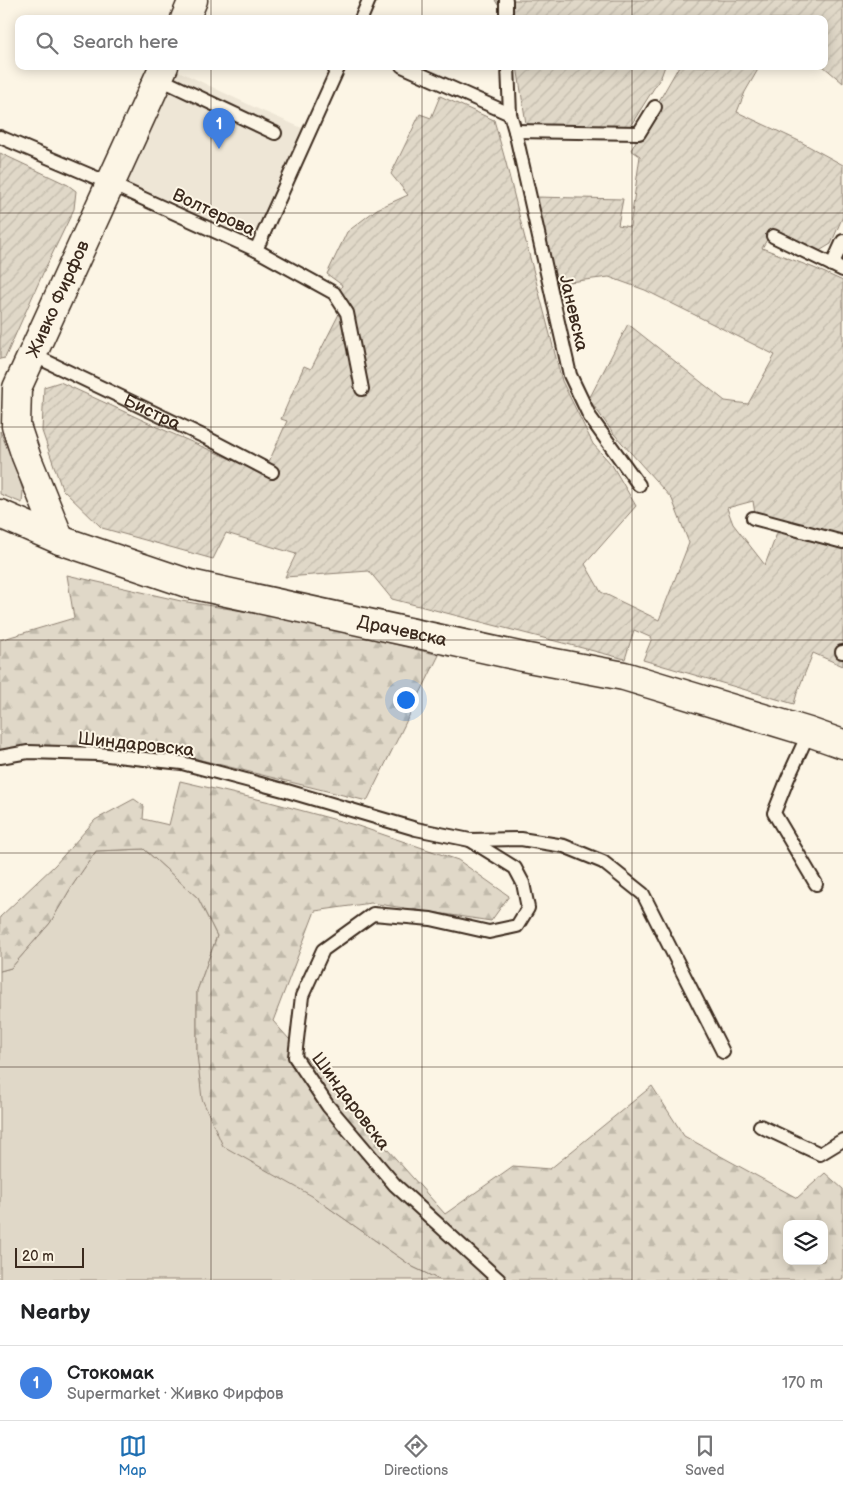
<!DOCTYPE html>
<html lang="en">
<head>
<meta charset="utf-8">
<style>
  :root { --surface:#fff; --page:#f2f2f2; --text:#202124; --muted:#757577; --line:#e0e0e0; --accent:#1f6fb2 }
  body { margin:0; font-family:"Balsamiq Sans",sans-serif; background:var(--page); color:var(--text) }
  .controls { position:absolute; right:15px; bottom:15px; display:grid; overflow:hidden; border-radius:10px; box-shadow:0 2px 12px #0003 }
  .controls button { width:45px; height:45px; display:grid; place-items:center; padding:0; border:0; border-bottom:1px solid var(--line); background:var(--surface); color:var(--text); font:25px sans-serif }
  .scale { position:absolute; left:15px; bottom:12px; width:69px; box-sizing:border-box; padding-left:5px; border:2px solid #3b2a1e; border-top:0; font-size:14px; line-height:18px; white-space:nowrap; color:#3b2a1e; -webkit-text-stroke:4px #fcf5e5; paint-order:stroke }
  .you { position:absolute; left:405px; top:699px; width:18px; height:18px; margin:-12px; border:4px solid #fff; border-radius:50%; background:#1a73e8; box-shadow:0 0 0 8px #1a73e833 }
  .badge { display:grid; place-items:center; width:32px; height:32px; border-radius:50%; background:var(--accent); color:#fff; font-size:16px; font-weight:700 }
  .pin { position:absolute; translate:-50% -41px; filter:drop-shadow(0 1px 2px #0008) }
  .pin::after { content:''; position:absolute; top:26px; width:18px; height:15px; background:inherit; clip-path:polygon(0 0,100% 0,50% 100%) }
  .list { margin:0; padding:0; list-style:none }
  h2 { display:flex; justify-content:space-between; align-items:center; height:65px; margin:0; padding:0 20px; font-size:21px }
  h2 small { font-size:16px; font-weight:400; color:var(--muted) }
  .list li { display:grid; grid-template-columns:32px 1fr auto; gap:15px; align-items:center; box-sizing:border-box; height:75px; padding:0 20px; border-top:1px solid var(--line) }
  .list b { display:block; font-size:19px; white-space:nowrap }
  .list p { margin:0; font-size:16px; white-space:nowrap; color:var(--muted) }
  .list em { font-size:16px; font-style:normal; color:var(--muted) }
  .icon { flex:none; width:28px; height:28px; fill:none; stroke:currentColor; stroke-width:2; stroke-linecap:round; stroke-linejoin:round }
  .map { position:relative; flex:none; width:843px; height:1280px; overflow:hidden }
  .search { position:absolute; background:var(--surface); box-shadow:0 2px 12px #0003; left:15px; right:15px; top:15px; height:55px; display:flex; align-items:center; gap:12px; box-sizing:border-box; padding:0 18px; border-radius:10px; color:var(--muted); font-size:19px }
  .sheet { height:140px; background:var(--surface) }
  nav { display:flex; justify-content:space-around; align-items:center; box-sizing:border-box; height:70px; border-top:1px solid var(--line); background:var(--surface); font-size:14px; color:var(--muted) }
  nav a { display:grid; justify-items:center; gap:2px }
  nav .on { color:var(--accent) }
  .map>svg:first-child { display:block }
</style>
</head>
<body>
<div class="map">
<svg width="843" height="1280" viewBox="0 0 843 1280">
  <defs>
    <pattern id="forest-firs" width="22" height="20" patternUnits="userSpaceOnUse" patternTransform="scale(1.25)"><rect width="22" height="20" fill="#e0d8c8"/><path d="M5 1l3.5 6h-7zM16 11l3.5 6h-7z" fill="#c1baab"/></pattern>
    <pattern id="garden-furrows" width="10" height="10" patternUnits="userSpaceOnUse" patternTransform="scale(1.25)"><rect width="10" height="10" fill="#e0d8c8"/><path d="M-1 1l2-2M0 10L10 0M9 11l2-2" fill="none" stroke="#c1baab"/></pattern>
  </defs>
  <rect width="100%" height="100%" fill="#fcf5e5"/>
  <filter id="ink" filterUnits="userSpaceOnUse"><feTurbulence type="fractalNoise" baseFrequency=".02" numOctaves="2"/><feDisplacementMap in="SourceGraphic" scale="10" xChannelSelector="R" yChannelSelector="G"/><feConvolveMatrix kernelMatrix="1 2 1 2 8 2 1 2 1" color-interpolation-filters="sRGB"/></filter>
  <g filter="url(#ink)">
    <!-- built -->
    <path fill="#eee6d6" d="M168 66 258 109 309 131 256 250 111 184Z"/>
    <!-- grass -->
    <path fill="#e0d8c8" stroke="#8e8173" d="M0 431 15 465 23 491 22 503 0 494Z
      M144 849 198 898 217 936 197 991V1054L312 1196 413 1267 440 1280H0V971L11 968 50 923 72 886 96 851Z"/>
    <!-- forest -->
    <path fill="url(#forest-firs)" stroke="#8e8173" fill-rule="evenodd" d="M67 575 181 601 286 618 439 655 367 801 169 752 0 750V640L74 618Z
      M180 781 270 802 355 825 458 860 509 896 491 921 371 903 315 911 273 1021 445 1214 513 1166 550 1169 652 1086 684 1136 797 1198 825 1173 843 1189V1278L840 1280H440L413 1267 312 1196 223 1146 202 1099 197 1054V991L217 936 198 898 144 849 96 851 72 886 50 923 11 968 0 971V917L55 865 95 820 134 799 144 806 143 819 169 825ZM787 1224H824V1261H787Z"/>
    <!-- garden -->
    <path fill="url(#garden-furrows)" stroke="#8e8173" fill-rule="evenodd" d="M495 0H843V83L823 66H824V19H510L508 3 498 5Z
      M517 66H665L661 77 624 136 527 130Z
      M679 66H760L745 92 737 112 799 141 843 165V216L831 244 816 253 768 238 762 248 814 268 843 281V666L813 653 797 693 794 704 643 660 652 638 634 630 625 659 392 599 369 571 285 577 296 554 226 533 213 559 102 528 62 489 42 431 44 387 60 382 164 430 256 470 265 471 287 421 281 419 304 366 311 369 341 310 348 301 338 296 342 285 327 274 347 232 377 209 408 195 391 174 420 114 431 118 440 96 494 120 506 163 521 223 562 381 593 444 612 465 636 506 585 564 601 592 659 620 689 543 672 499 614 434 589 399 628 324 725 401 748 404 775 355 645 290 609 277 553 284 535 197 623 199 618 225 630 227 640 156 631 150ZM753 501 756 520 779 528 765 565 733 524 727 508Z
      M0 153 68 185 76 191 74 209 43 273 5 358 0 359Z"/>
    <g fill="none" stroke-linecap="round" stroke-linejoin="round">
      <!-- service casing -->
      <g stroke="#3b2a1e" stroke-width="16">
        <g id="service">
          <path d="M361 19 369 0"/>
          <path d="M506 19V0"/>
          <path d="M402 66 510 114"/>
          <path d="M508 66 510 114 515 131 570 375 590 417 639 485"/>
          <path d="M158 78 275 133"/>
          <path d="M515 131 639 133 655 107"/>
          <path d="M0 137 111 184 256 250 339 66"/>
          <path d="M773 236 843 270"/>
          <path d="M256 250 334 293 347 313 362 389"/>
          <path d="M832 265 843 241"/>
          <path id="s1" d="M33 355 207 438 272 472"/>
          <path d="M753 518 843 542"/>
          <path d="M842 652H843"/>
          <path d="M809 732 788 778 774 813 816 884"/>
          <path d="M0 757 28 752 98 754 182 763 287 791 416 829 470 840 521 839 564 846 603 862 643 894 723 1052"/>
          <path d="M470 840 515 868 523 883 528 908 517 926 489 932 431 919 373 914 323 950 302 996 295 1057 328 1106 395 1185 499 1280"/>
          <path d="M760 1126 820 1154 843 1140"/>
        </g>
      </g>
      <!-- tertiary casing -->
      <g stroke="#3b2a1e" stroke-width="31">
        <g id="tertiary">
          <path d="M185 19 193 0"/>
          <path id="s2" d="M60 540 26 456 16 426 17 388 164 66"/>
        </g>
      </g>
      <!-- secondary casing -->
      <g stroke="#3b2a1e" stroke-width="31">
        <g id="secondary">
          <path id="s3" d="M0 514 60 540 190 584 523 657 624 676 809 732 843 744"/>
        </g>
      </g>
      <!-- service -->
      <use href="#service" stroke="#fcf5e5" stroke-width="12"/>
      <!-- tertiary -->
      <use href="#tertiary" stroke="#fcf5e5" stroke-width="28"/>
      <!-- secondary -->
      <use href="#secondary" stroke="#fcf5e5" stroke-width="28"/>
    </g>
  </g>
  <!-- grid -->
  <path fill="none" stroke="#3b2a1e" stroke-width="1" stroke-opacity="0.55" d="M211 0V19M422 0V19M632 0V19M211 66V1280M422 66V1280M632 66V1280M0 213H843M0 427H843M0 640H843M0 853H843M0 1067H843"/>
  <g text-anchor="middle" stroke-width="4" stroke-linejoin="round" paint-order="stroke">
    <!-- street labels -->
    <g font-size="18" fill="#3b2a1e" stroke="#fcf5e5">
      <text transform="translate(214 212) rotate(25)" y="6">Волтерова</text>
      <text dy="6" stroke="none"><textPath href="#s2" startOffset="258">Живко Фирфов</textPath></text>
      <text transform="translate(574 313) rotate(77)" y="6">Јаневска</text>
      <text dy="6" stroke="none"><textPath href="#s1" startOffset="132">Бистра</textPath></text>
      <text dy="6" stroke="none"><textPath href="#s3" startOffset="420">Драчевска</textPath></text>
      <text transform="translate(136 744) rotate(6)" y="6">Шиндаровска</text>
      <text transform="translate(351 1101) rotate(53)" y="6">Шиндаровска</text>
    </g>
  </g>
</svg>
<div class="controls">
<button><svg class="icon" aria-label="layers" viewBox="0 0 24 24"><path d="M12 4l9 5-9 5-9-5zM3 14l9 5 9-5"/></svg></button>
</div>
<div class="scale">20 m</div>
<div class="you"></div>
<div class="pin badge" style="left:219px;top:149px;background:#3f7fe0">1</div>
<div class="search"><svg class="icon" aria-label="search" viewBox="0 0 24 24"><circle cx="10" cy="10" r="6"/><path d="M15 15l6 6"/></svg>Search here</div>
</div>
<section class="sheet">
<h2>Nearby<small></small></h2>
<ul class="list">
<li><span class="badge" style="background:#3f7fe0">1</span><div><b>Стокомак</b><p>Supermarket · Живко Фирфов</p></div><em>170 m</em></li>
</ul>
</section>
<nav>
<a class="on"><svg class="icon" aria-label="map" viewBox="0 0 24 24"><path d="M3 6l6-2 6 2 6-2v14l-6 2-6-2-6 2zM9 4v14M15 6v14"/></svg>Map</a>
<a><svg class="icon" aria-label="directions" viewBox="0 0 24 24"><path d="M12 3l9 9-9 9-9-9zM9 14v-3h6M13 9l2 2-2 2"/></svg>Directions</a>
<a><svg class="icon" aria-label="saved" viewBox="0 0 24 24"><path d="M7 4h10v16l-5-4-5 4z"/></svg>Saved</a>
</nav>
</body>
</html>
